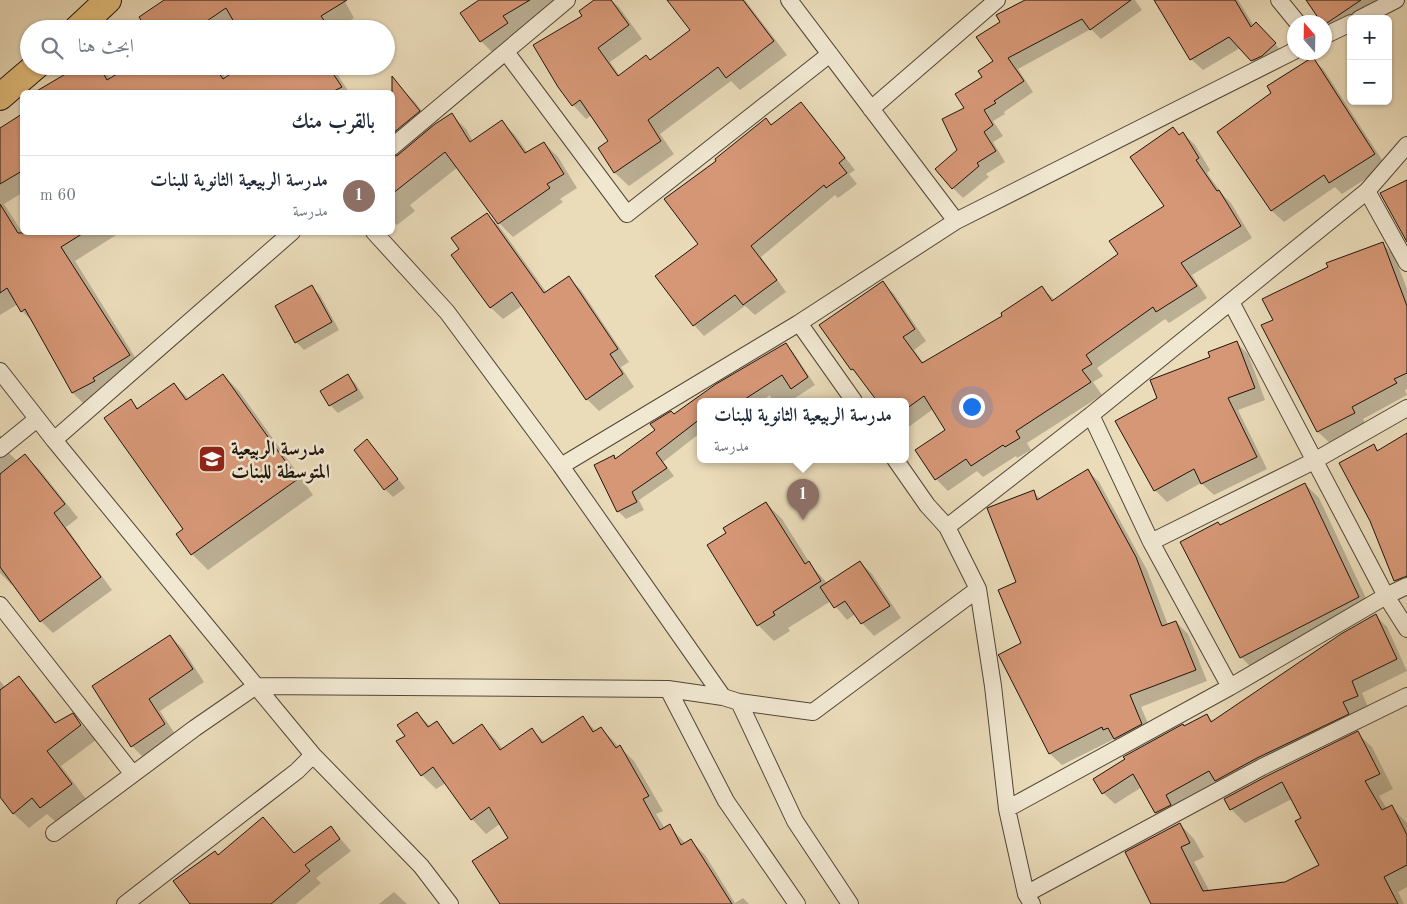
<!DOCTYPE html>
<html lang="ar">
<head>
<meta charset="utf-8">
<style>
  :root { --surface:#fff; --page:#f2f2f3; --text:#1f2937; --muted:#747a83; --line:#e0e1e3; --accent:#8f2418 }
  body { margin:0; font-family:"Old Standard TT",Amiri,serif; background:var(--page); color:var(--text); direction:rtl }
  .controls { position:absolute; right:15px; top:15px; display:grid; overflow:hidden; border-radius:8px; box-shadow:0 1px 4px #0004 }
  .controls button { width:45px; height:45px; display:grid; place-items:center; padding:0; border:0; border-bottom:1px solid var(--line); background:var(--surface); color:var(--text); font:25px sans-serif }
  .compass { position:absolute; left:1287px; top:15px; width:45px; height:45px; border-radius:50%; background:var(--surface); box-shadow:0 1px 4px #0004; rotate:340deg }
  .you { position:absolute; left:971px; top:406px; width:18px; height:18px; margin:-12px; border:4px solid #fff; border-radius:50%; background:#1a73e8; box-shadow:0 0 0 8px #1a73e833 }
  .badge { display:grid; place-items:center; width:32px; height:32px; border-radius:50%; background:var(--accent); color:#fff; font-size:16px; font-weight:700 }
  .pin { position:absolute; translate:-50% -41px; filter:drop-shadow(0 1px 2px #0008) }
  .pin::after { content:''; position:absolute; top:26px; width:18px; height:15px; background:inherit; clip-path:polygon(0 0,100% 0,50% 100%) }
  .popup { position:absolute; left:697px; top:398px; width:212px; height:65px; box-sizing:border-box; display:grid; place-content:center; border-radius:8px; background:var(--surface); filter:drop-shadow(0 1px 4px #0005); font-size:16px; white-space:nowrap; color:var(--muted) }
  .popup b { font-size:19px; color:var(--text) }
  .popup::after { content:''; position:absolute; left:50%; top:100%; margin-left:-10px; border:10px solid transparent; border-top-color:var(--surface) }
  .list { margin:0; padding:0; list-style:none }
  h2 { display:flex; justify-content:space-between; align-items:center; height:65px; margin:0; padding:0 20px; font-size:21px }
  h2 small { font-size:16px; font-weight:400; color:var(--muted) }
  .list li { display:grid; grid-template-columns:32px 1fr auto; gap:15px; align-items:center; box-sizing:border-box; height:80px; padding:0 20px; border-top:1px solid var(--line) }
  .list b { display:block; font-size:19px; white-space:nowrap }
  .list p { margin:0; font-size:16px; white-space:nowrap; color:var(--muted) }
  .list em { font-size:16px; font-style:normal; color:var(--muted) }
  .icon { flex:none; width:28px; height:28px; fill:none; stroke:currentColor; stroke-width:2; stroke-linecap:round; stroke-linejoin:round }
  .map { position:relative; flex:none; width:1407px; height:904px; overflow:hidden; direction:ltr }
  .search { position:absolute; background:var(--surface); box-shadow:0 1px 4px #0004; left:20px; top:20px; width:375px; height:55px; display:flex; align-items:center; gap:12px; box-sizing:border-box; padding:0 18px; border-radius:28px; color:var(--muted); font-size:19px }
  .panel { position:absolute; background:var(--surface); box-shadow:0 1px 4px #0004; left:20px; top:90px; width:375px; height:145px; border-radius:8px; direction:rtl }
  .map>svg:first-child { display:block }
</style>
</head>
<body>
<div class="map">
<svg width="1407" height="904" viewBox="0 0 1407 904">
  <rect width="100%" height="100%" fill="#eadbb9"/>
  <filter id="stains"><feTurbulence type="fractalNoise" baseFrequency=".004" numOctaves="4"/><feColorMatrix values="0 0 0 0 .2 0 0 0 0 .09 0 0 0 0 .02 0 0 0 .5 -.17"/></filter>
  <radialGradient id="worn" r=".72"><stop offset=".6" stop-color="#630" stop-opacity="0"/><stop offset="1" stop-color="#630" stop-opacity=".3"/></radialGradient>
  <!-- shadow -->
  <path fill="#0003" d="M167 0H344L354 18 336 29H240L237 24 230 29H149Z
    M481 0H568L517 31 521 38 495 55 481 41Z
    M596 0H611L619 7 642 39 610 62 620 76 650 61 692 30 669 0H745L787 55 740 90 731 81 660 134 674 154 629 186 615 173 599 148 610 141 592 115 586 119 573 105 584 17Z
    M1028 0H1135L1142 10 1101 39 1091 29 1018 69 1033 92 1004 112 1005 114 993 121 1003 136 993 142 1005 162 986 174 989 177 963 198 953 188 966 109 995 61 1002 22Z
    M1156 0H1238L1254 26 1267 35 1286 56 1264 72 1240 48 1203 70 1191 59Z
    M1307 0H1394L1337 38 1324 25V22H1322Z
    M1312 58 1324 70 1386 166 1342 194 1335 187 1284 222 1272 211 1218 132 1273 93Z
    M81 66H101L111 79 133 66H218L226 79 244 66H332L349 92H46L44 88Z
    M401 88 415 102 434 127 452 115 466 129 473 141 501 121 515 135 528 153 544 143 558 157 577 188 560 199 563 202 513 237 499 223 458 167 410 205 415 211 397 225 392 221V94Z
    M801 104 812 115 855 170 849 174 857 184 838 198 835 195 761 257 786 292 755 315 745 306 704 336 694 325 699 244 718 161 765 119 772 126Z
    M22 115V193L4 204 22 232H121L75 261 143 370 87 407 73 393 35 324 22 311 18 304 0 315V129Z
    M1173 129 1180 136 1183 133 1195 145 1210 170 1207 173 1223 195 1231 203 1252 238 1192 275 1207 298 1169 323 1165 319 1097 368 1103 376 1093 382 1102 395 1027 443 1031 450 1017 458 1016 456 983 477 977 471 948 491 936 479 947 431 933 409 906 429V401H878L863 381 852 369 882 282 894 294 926 341 914 350 924 364 1004 316 1042 288 1055 300 1119 254 1165 207Z
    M487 214 499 226 547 293 569 278 581 290 629 362 621 367 634 387 599 411 587 399 523 305 503 319 490 307 461 250Z
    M1382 243 1394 255 1407 289V389L1405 390 1407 395 1363 419 1366 425 1330 443 1318 432 1263 326 1275 320Z
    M312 287 320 295 339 330 304 350 296 342Z
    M1236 342 1248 354 1265 400 1238 410 1267 469 1214 495 1201 483 1167 502 1155 490 1211 358Z
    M785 344 793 352 815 385 795 398 796 401H772L770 395 761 401H700V433L663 462 674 476 639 500 644 510 626 519 618 511 613 457 616 460 674 416Z
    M223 375 239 391 313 495 208 570 192 554 185 529 130 401 139 409 174 384 189 399Z
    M348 376 356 384 364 398 338 413 330 405Z
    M0 435 12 451 9 453 17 461 25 456 39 469 78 518 66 527 81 548 22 590 15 583 12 585 0 573Z
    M1407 435V592L1395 580 1374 446 1379 451Z
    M367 441 375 449 405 488 393 497 385 489Z
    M1087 470 1099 482 1147 570 1168 625 1176 622 1188 634 1207 681 1141 707 1153 735 1116 741 1114 739 1062 765 1050 754 1000 656 1023 644 1018 583 1033 492 1041 499Z
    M1305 484 1319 498 1372 611 1255 671 1241 657 1220 526Z
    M766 503 782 519 811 565 827 583 860 562 872 574 901 618 874 636 862 623 855 614 847 620 831 601 788 628 790 631 774 641 758 625 728 533Z
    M86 559 98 571 112 590 53 633 41 621 28 603Z
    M1375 615 1387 627 1407 671 1362 693 1368 707 1353 713 1359 725 1167 824 1156 813 1142 787 1115 804 1103 793 1184 728 1207 715 1213 722Z
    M170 636 182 648 204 682 160 711 177 737 144 758 132 746Z
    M18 678 34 693 57 724 72 715 96 740 61 766 86 799 56 822 47 814 29 828 13 813 0 795V681L5 687Z
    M417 713 431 727 437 723 456 744 482 726 496 740 503 749 532 730 545 742 583 718 596 731 601 728 619 747H620L634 761 663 811 656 814 665 829 669 826 686 844 691 841 705 855 735 903 743 898 749 904H502L510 839 501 823 486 834 472 819 446 783 436 789 422 775 406 736Z
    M1357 733 1372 747 1393 789 1379 796 1387 809 1391 807 1407 823V887L1398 892 1404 904H1152L1180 824 1194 839 1204 857 1194 862 1210 892 1286 883 1320 865 1302 818 1292 799 1245 823 1231 809Z
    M331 828 351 851 316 878 321 883 296 904H192L274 830 295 854Z
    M394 892 407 904H379Z"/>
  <!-- building -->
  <path fill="#d69776" stroke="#1e140d" d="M164 0H347L321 16 330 29H238L226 8 195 29H147L139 17Z
    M479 0H530L503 16 508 23 480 42 460 13Z
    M594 0H611L629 25 598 48 618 76 646 55 650 60 690 30 667 0H743L774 41 726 78 718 67 648 120 661 141 614 173 598 148 608 141 580 100 572 106 558 87 533 45 582 16 579 11Z
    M1025 0H1131L1090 30 1082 19 1008 58 1024 81 994 101 996 103 984 110 993 125 984 132 996 151 977 163 979 166 952 189 935 169 957 150 942 119 964 108 955 94 982 77 978 71 993 61 976 37 1000 22 996 15Z
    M1154 0H1235L1251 27 1256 22 1276 43 1262 56 1251 61 1229 37 1190 60Z
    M1306 0H1361L1324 25V22H1321Z
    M1313 57 1375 154 1329 183 1324 175 1271 211 1217 132 1271 93 1267 86Z
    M79 66H99L107 80 130 66H214L223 79 242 66H328L342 87 332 92H35Z
    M392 76 420 111 392 134Z
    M801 102 845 158 839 163 847 173 826 188 824 185 751 246 777 280 743 305 735 295 693 326 655 276 698 244 664 199 716 161 715 159 766 118 771 125Z
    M452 113 470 142 502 120 525 153 544 142 564 174 547 184 550 188 498 224 445 152 392 194V157L398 155 435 124Z
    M22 114V171L0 184V128Z
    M1173 127 1179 135 1183 132 1199 158 1196 160 1217 191 1219 190 1241 226 1181 263 1197 286 1156 312 1153 307 1086 355 1092 364 1082 370 1091 382 1016 431 1020 438 1005 447 1003 445 971 466 966 459 935 480 915 450 945 430 924 396 906 409V401H877L853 369 851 370 819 325 883 281 915 329 903 337 922 363 1002 316 1001 313 1042 286 1052 301 1118 254 1109 241 1164 206 1130 157Z
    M1407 180V242L1380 193Z
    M0 204 18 233 85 232 61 247 130 355 93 378 95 381 72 393 25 309 21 312 7 288 0 293Z
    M487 213 544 293 569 276 618 349 610 354 623 374 586 400 512 292 490 308 451 255 459 249 451 238Z
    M1383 242 1407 306V373L1394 379 1397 383 1352 407 1355 413 1317 432 1261 325 1273 320 1262 299 1328 267 1326 263Z
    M312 285 332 322 295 343 275 306Z
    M1237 341 1255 388 1228 398 1257 457 1201 484 1194 469 1154 491 1115 421 1157 398 1150 380 1210 357 1208 352Z
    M786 343 808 377 791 389 782 375 742 401H700V419L656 453 667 468 632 492 637 502 617 512 594 465 614 455 615 459 655 430 650 424 671 411 674 414 716 384Z
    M223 374 298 479 191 555 176 534 183 529 104 418 131 399 137 409 174 383 186 400Z
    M348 374 357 390 329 406 320 391Z
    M1407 433V576L1394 581 1370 521 1339 463 1374 444 1377 451Z
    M367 439 398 479 384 490 354 450Z
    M25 454 65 504 54 513 101 577 40 622 0 567V474Z
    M1088 469 1136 557 1162 626 1176 621 1196 670 1130 695 1142 724 1114 739 1108 728 1103 730 1102 727 1049 754 999 656 998 655 1021 643 998 590 1016 582 987 508 1034 490 1037 500Z
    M1305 483 1359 597 1240 658 1180 542 1218 522 1220 525Z
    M766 502 805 564 809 561 821 581 773 612 775 615 757 626 707 545 726 533 723 528Z
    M860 561 890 606 861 624 845 601 834 608 820 587Z
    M1376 614 1397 659 1352 681 1358 696 1343 702 1349 714 1257 758 1215 781 1209 771 1166 795 1171 805 1155 813 1133 774 1102 794 1093 779 1125 759 1123 757 1183 724 1184 726 1207 714 1211 722 1341 634Z
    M170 635 193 669 149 699 165 724 131 747 92 686Z
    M19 676 55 723 73 713 81 725 47 751 72 784 40 808 32 798 13 814 0 797V690Z
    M417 712 428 727 437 721 453 744 482 724 500 750 532 728 542 743 583 716 593 732 601 727 616 748 620 745 649 796 643 799 660 830 670 824 681 845 691 839 732 904H500L472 861 508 838 489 807 471 820 433 767 421 776 396 741 405 736 397 725Z
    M1358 731 1380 774 1365 781 1382 810 1392 805 1407 835V865L1384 877 1398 904H1151L1125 852 1180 823 1190 843 1181 847 1203 891 1285 882 1319 865 1295 821 1301 818 1282 782 1230 810 1224 799 1267 776Z
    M263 817 294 853 331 826 340 839 305 865 310 871 271 904H190L173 881 215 851 218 855Z"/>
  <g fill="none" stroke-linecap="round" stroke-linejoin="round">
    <!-- street casing -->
    <g stroke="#514638" stroke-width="18">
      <path id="street" d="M789 0 956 221
        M1279 0 1297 22
        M1359 19 1396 0
        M1324 36 1351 23
        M506 52 627 214 830 54
        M871 109 997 0
        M392 147 567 0
        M1367 191 1407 263
        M374 232 447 312 561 466 723 697
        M1231 302 1386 596 1407 629
        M0 371 54 440 256 686 668 689 723 697 739 702 813 712 978 589
        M854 401 799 323 956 221 1294 51
        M1091 415 1151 542 1230 687
        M54 440 292 232
        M0 449 37 419
        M895 459 927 505 947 527
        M561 466 799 323
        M1151 542 1314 461 1407 408
        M0 605 132 773
        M668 689 726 801 797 904
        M739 702 795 821 850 904
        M313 755 421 866 450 904
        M1007 809 1230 687 1386 596 1407 586
        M54 833 195 728 256 686 313 755 297 771 125 904
        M1026 894 1262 767 1407 696
        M1032 904 1026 894 1007 809 993 686 978 589 947 527 1091 415 1367 191 1407 145"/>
    </g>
    <!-- primary casing -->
    <g stroke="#1e140d" stroke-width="28">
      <path id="primary" d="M77 29 108 0
        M0 97 36 66"/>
    </g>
    <!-- street -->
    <use href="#street" stroke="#f1e8d2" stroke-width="16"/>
    <!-- primary -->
    <use href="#primary" stroke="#e5be7c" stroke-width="26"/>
  </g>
  <!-- icons -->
  <defs>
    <g id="school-square" transform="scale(1.4375)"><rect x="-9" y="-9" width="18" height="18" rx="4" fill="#8f2418" stroke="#f1e8d2"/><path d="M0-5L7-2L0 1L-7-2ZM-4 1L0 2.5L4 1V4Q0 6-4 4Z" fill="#fff"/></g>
  </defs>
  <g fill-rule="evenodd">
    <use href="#school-square" x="212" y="459"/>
  </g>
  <g text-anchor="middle" stroke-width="5" stroke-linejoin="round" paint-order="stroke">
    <!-- poi labels -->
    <g font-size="20" font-weight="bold" fill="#1e140d" stroke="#f1e8d2" text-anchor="start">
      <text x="231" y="455">مدرسة الربيعية<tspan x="231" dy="23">المتوسطة للبنات</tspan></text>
    </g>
  </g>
  <rect width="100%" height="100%" filter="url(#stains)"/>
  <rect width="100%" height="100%" fill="url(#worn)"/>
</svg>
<div class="controls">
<button>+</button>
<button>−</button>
</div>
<svg class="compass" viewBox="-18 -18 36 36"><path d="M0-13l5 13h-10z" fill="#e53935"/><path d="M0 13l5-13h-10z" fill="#747a83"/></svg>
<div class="you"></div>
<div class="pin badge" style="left:803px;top:520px;background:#8d6e63">1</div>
<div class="popup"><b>مدرسة الربيعية الثانوية للبنات</b>مدرسة</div>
<div class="search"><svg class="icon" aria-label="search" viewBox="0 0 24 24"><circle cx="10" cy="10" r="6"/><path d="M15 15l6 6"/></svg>ابحث هنا</div>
<section class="panel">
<h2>بالقرب منك<small></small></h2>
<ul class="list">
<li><span class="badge" style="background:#8d6e63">1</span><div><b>مدرسة الربيعية الثانوية للبنات</b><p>مدرسة</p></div><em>60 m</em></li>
</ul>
</section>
</div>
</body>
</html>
